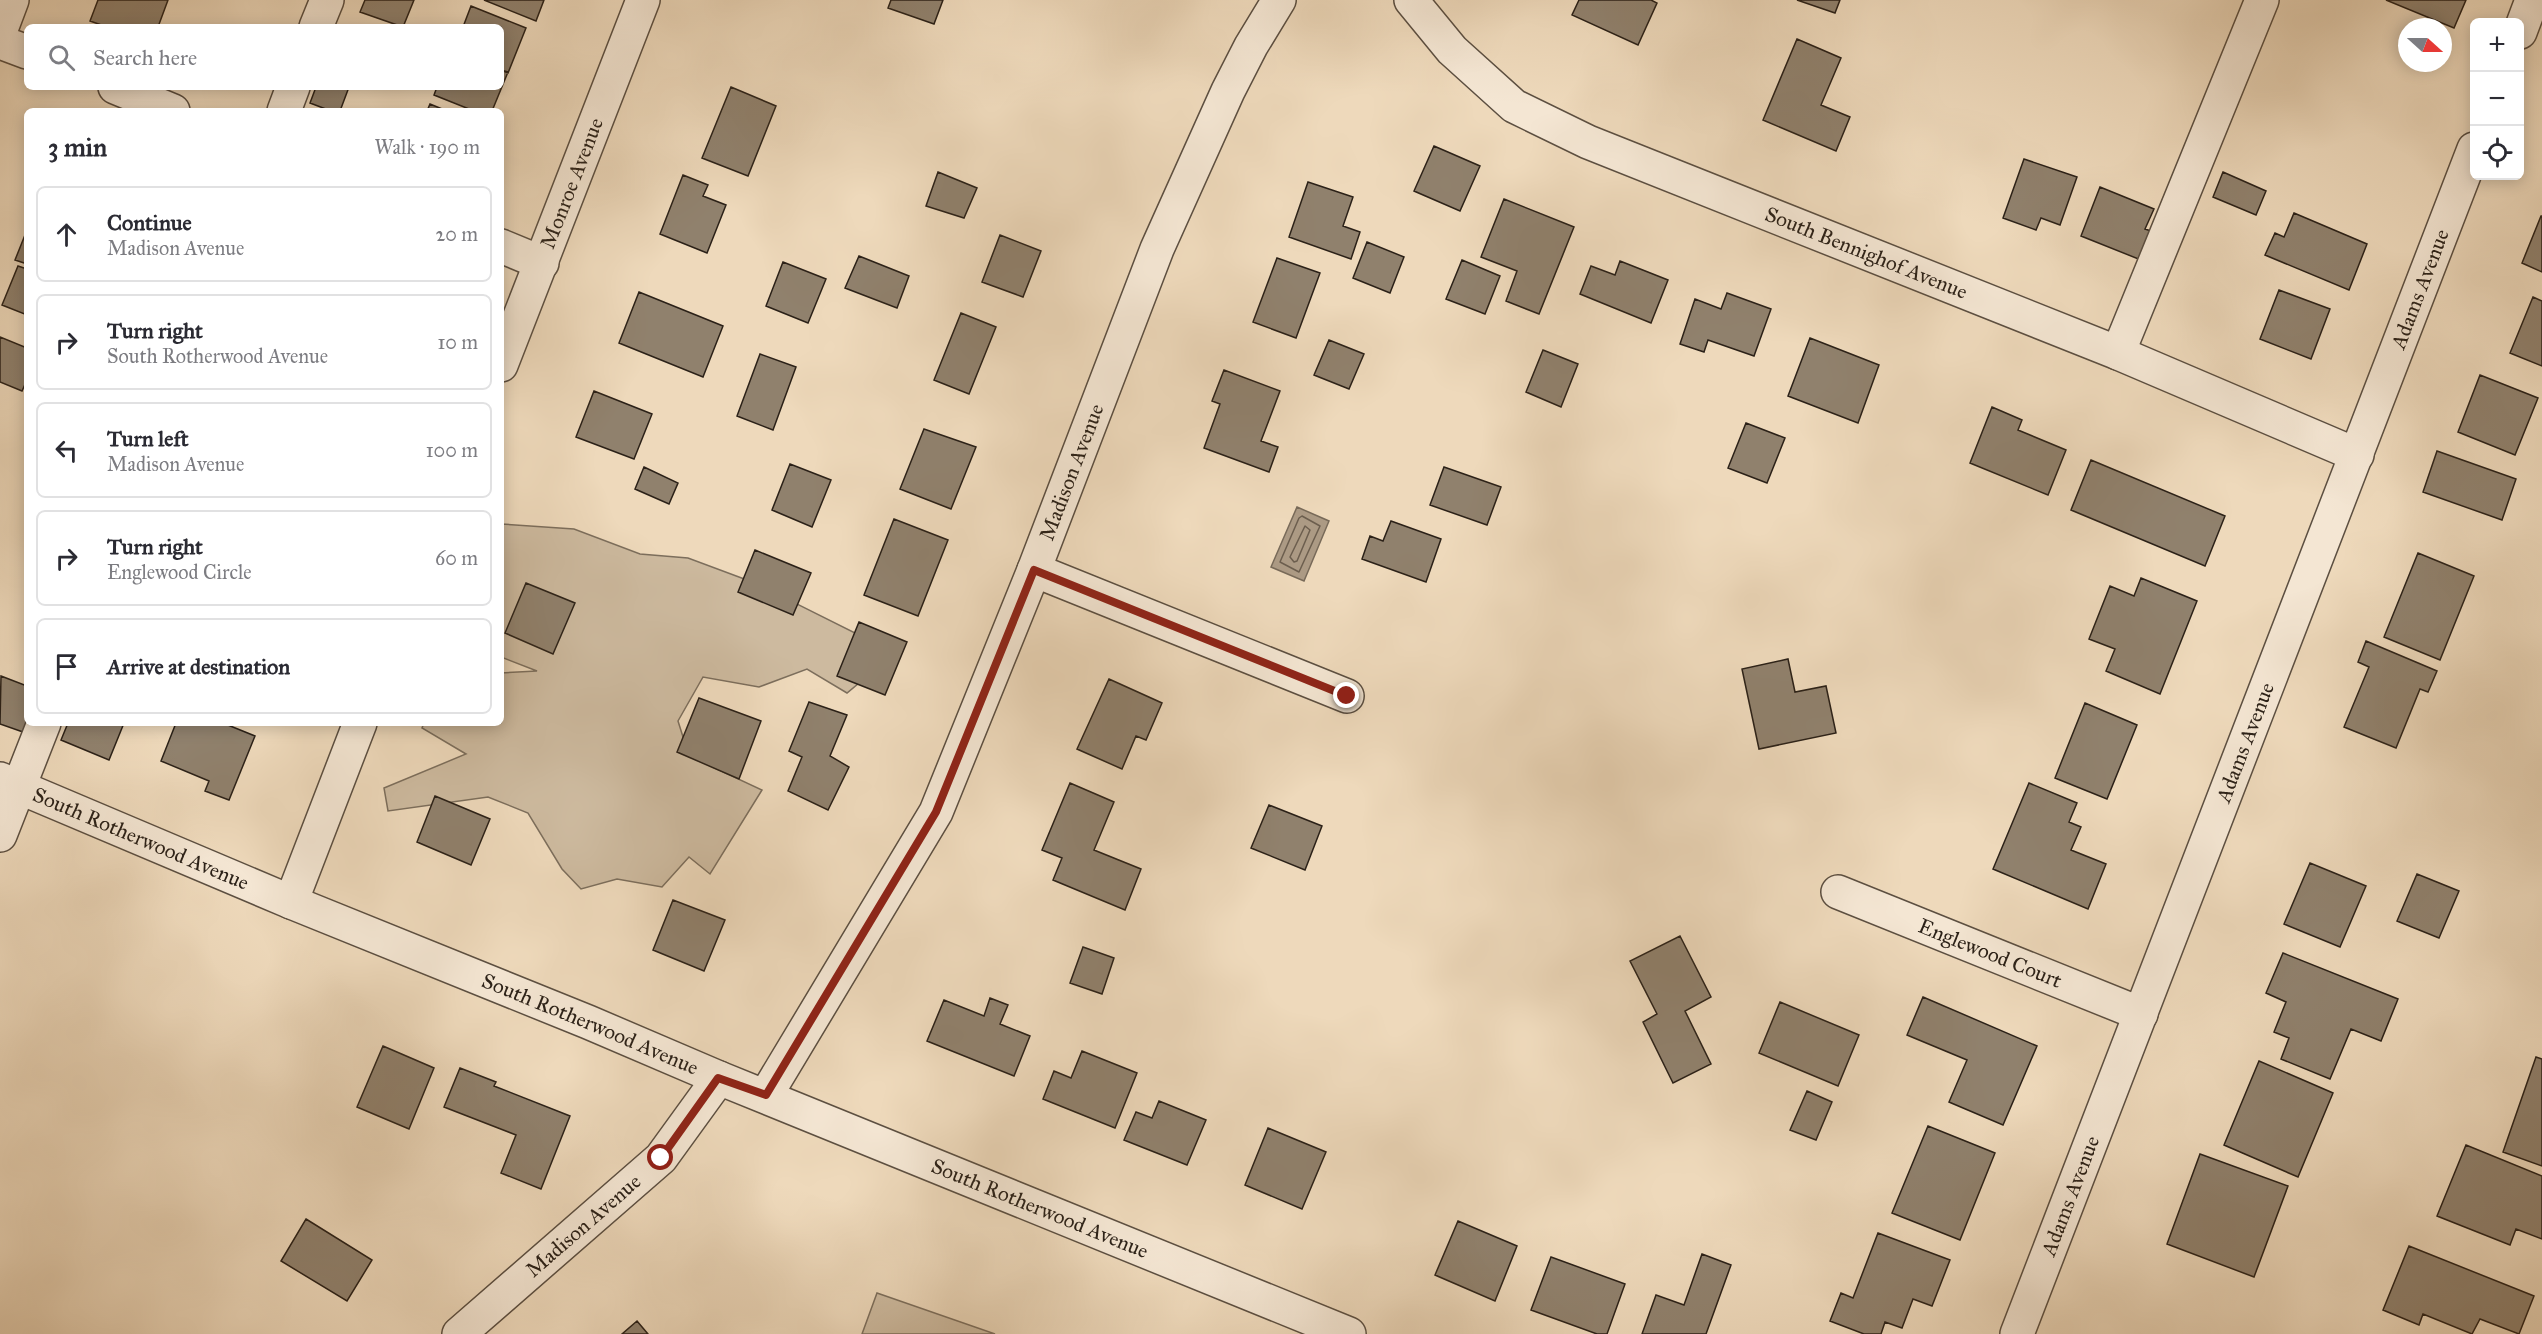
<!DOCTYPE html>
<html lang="en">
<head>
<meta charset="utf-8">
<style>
  :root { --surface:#fff; --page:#f2f2f3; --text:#2b2b33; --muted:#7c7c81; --line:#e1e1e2 }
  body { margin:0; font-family:"IM FELL Great Primer",serif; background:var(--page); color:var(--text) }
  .controls { position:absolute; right:18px; top:18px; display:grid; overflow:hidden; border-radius:9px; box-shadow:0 3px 15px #0003 }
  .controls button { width:54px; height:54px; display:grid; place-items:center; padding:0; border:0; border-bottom:2px solid var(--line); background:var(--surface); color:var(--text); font:30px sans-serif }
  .compass { position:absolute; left:2398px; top:18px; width:54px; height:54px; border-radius:50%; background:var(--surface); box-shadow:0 3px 15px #0003; rotate:111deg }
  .stop { position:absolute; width:18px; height:18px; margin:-14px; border:4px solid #8f2418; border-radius:50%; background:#fff }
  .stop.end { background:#8f2418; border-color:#fff; box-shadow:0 2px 6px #0008 }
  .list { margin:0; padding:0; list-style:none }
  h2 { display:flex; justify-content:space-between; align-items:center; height:78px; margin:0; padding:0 24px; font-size:26px }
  h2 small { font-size:20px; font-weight:400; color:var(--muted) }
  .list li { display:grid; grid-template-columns:39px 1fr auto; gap:18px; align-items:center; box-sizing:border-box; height:96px; margin:0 12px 12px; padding:0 12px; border:2px solid var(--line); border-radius:9px }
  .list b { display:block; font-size:22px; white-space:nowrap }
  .list p { margin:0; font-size:20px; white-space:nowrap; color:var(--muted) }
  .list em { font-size:20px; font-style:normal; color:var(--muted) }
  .icon { flex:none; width:33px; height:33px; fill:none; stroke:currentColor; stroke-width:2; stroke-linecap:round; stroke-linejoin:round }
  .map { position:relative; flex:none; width:2542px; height:1334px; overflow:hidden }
  .search { position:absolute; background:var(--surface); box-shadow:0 3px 15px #0003; left:24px; top:24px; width:480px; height:66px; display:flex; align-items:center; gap:15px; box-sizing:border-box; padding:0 21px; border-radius:9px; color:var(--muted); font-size:22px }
  .panel { position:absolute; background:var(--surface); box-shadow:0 3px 15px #0003; left:24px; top:108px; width:480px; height:618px; border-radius:9px }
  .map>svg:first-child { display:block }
</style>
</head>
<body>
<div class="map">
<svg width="2542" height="1334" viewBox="0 0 2542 1334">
  <rect width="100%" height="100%" fill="#eed9bb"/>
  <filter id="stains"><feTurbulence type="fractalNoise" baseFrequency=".00333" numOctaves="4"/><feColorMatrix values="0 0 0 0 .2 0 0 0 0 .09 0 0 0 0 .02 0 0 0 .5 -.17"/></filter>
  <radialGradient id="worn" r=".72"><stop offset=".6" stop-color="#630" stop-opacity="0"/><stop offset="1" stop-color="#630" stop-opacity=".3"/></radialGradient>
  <!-- green -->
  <path fill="#cdba9f" stroke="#7c6e5c" stroke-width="1.5" d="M501 524 574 529 640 554 688 558 755 583 895 653 847 693 807 669 759 687 703 677 678 721 689 756 762 790 710 874 689 857 662 887 617 879 581 889 562 869 528 813 488 797 388 811 384 788 466 754 422 728 424 723H501V673L537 671 501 657Z
    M877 1293 995 1334H862Z"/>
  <!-- water -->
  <path fill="#ac9a84" stroke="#786a59" stroke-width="1.5" d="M1297 507 1329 521 1304 581 1271 567Z"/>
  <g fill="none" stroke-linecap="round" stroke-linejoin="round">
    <!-- shore -->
    <path stroke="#6c5e4e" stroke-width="1.5" d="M1302 516 1320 526 1299 572 1280 562 1299 518Z
      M1305 526 1310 530 1297 561 1294 562 1290 557Z"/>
  </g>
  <!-- building -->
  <path fill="#90816d" stroke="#2b2118" stroke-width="1.5" d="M98 0H168L158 27H107L90 21Z
    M365 0H414L403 27 360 12Z
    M484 0H544L536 21Z
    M891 0H943L934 24 888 8Z
    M1579 0H1651L1657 3 1638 45 1572 15Z
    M1797 0H1840L1835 13Z
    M2386 0H2466L2454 28Z
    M471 6 526 28 508 73 501 70V27H463Z
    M1797 39 1841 58 1821 105 1850 117 1836 151 1763 120Z
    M501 70 508 72 492 111H474L434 95 437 87H501Z
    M316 87H349L340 111H331L310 103Z
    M731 87 776 106 748 176 702 158Z
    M430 104 447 111H427Z
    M1434 146 1480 166 1460 211 1414 191Z
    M2024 159 2077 177 2060 225 2041 218 2036 230 2003 218Z
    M938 172 977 188 964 218 926 206Z
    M2223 172 2266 191 2256 215 2213 197Z
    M683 175 708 185 703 196 726 205 707 253 660 234Z
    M1308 182 1353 197 1343 226 1360 232 1351 259 1289 237Z
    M2100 187 2154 209 2145 229 2157 233 2146 262 2081 236Z
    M1504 199 1574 227 1539 314 1506 301 1517 271 1481 257Z
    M2294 213 2367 244 2349 290 2265 255 2275 233 2284 237Z
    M2541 216H2542V272L2522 263Z
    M27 230V264L15 260Z
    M1000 235 1041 251 1023 297 982 282Z
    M1367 242 1404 257 1390 293 1353 278Z
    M859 256 909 276 897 308 845 288Z
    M1277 258 1320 273 1296 338 1253 322Z
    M1462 260 1500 276 1485 314 1446 299Z
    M1620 261 1668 280 1651 323 1580 294 1591 266 1615 275Z
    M783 262 826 279 808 323 766 306Z
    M18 266 27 269V315L2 305Z
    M2279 290 2330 309 2311 359 2260 339Z
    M639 292 723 326 703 377 619 343Z
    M1727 293 1771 309 1754 356 1708 340 1704 352 1680 344 1695 299 1721 309Z
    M2533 297 2542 301V366L2510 353Z
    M961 313 996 327 969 394 934 380Z
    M0 337 27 348V380L22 391 0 382Z
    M1810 338 1879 365 1858 423 1788 396Z
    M1329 340 1364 354 1349 389 1314 375Z
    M1543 350 1578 364 1561 407 1526 392Z
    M760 354 796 367 773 430 737 416Z
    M1224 370 1280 391 1261 441 1278 447 1269 472 1204 448 1220 404 1212 401Z
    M2480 375 2538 398 2515 455 2458 432Z
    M594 391 652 414 634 459 576 437Z
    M1992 407 2022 420 2018 430 2066 450 2048 495 1970 463Z
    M1746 423 1785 438 1767 483 1728 468Z
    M924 429 976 447 951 509 900 489Z
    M2437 451 2516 479 2502 520 2423 492Z
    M2091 460 2225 516 2205 566 2071 510Z
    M790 464 831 480 812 527 772 510Z
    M644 467 678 483 669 504 635 489Z
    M1444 467 1501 487 1487 525 1430 505Z
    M894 519 948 540 918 616 864 595Z
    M1391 521 1441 539 1426 582 1362 559 1370 536 1383 541Z
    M755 550 811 573 793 615 738 592Z
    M2418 553 2474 576 2440 660 2384 637Z
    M2141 578 2197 601 2160 694 2106 671 2115 649 2089 639 2110 586 2134 596Z
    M526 583 575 603 553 654 505 633Z
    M859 622 907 642 885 695 837 676Z
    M2366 641 2437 671 2428 692 2420 689 2396 748 2344 727 2369 667 2358 662Z
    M1788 659 1795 692 1826 686 1836 733 1759 749 1742 669Z
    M1 676 27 686V721L23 732 0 724Z
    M1109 679 1162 703 1146 740 1136 736 1122 769 1077 749Z
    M699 698 761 721 739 779 677 752Z
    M809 702 847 715 830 756 849 767 828 810 788 791 802 757 789 751Z
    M2085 703 2137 725 2107 799 2055 778Z
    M68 723H124L109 760 61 740Z
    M176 723H223L255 736 229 800 205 791 209 781 161 761Z
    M1070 783 1114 802 1094 850 1141 869 1125 910 1053 880 1062 858 1042 850Z
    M2029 783 2077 803 2069 822 2081 827 2071 850 2106 864 2088 909 1993 869Z
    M435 796 490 819 471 865 417 842Z
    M1269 805 1322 826 1305 870 1251 848Z
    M2310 863 2366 886 2340 947 2284 924Z
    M2417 874 2459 891 2439 938 2397 921Z
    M673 900 725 920 704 971 653 950Z
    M1680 936 1711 997 1685 1011 1711 1064 1673 1083 1643 1022 1657 1014 1630 961Z
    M1083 947 1114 958 1102 994 1070 983Z
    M2283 953 2398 999 2381 1041 2351 1029 2330 1079 2281 1059 2289 1038 2274 1032 2286 1002 2266 993Z
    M1923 997 2037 1046 2003 1125 1949 1102 1967 1060 1907 1035Z
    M990 998 1008 1005 1000 1024 1030 1036 1014 1076 927 1041 944 1000 984 1016Z
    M1780 1002 1859 1035 1838 1086 1759 1053Z
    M383 1046 434 1068 409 1129 357 1107Z
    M1082 1051 1137 1073 1115 1128 1043 1099 1054 1071 1071 1078Z
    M2536 1057 2542 1059V1166L2503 1152Z
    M2259 1061 2333 1093 2298 1177 2224 1145Z
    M460 1068 496 1082 494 1086 570 1116 541 1189 501 1173 516 1135 444 1107Z
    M1807 1091 1832 1102 1816 1140 1790 1130Z
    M1159 1101 1206 1120 1187 1165 1124 1140 1136 1112 1152 1118Z
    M1928 1126 1995 1153 1960 1240 1892 1213Z
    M1268 1128 1326 1152 1302 1209 1245 1185Z
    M2466 1145 2542 1176V1239L2516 1229 2510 1245 2437 1216Z
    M2200 1154 2288 1186 2254 1277 2167 1244Z
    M306 1219 372 1260 347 1301 281 1261Z
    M1458 1221 1517 1246 1495 1301 1435 1275Z
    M1878 1233 1950 1260 1932 1306 1913 1299 1902 1328 1885 1322 1881 1334H1864L1830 1321 1841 1293 1853 1298Z
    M2409 1246 2534 1296 2519 1334 2480 1319 2472 1334 2423 1314 2419 1325 2383 1310Z
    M1702 1254 1731 1265 1706 1334H1642L1656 1295 1684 1305Z
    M1551 1257 1625 1284 1607 1334H1597L1531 1310Z
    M637 1321 648 1334H622Z"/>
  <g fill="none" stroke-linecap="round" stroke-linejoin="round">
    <!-- minor casing -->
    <g stroke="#5c4f41" stroke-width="36">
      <g id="minor">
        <path id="s1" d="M1411 0 1452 50 1514 106 1588 142 2118 353 2357 455"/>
        <path d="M316 27 327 0"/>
        <path d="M0 32 12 0"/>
        <path d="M2520 32 2532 0"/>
        <path d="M0 42 27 52"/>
        <path d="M115 87 173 111"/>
        <path d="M284 111 293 87"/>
        <path d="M501 246 542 263"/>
        <path d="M2118 353 2262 0"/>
        <path id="s2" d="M501 365 643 0"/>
        <path d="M1034 570 1347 696"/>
        <path id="s3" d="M0 779 291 902 588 1022 719 1078 1349 1334"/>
        <path d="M0 835 44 723"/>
        <path id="s4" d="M1838 892 2141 1014"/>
        <path d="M291 902 360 723"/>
        <path id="s5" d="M766 1095 936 812 1034 570 1157 249 1228 91 1251 46 1279 0"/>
        <path id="s6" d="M459 1334 661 1158 719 1078"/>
        <path id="s7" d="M2017 1334 2474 149"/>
      </g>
    </g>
    <!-- minor -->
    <use href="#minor" stroke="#f4e6d3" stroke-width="33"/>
  </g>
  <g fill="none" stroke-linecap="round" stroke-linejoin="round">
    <!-- route -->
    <path stroke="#8f2418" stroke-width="8" d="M661 1158 718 1078 766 1095 936 812 1034 570 1347 696"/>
  </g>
  <g text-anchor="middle" stroke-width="6" stroke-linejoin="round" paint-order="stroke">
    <!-- street labels -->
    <g font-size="21" fill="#2b2118" stroke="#f4e6d3">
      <text dy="7" stroke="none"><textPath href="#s2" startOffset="195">Monroe Avenue</textPath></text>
      <text dy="7" stroke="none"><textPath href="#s1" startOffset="530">South Bennighof Avenue</textPath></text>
      <text dy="7" stroke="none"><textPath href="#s7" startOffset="1120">Adams Avenue</textPath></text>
      <text dy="7" stroke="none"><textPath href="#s5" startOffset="696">Madison Avenue</textPath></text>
      <text dy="7" stroke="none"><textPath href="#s7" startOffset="634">Adams Avenue</textPath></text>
      <text dy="7" stroke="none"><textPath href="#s3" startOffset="153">South Rotherwood Avenue</textPath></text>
      <text dy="7" stroke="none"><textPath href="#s4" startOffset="164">Englewood Court</textPath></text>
      <text dy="7" stroke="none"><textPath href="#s3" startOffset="639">South Rotherwood Avenue</textPath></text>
      <text dy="7" stroke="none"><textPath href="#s7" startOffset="148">Adams Avenue</textPath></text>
      <text dy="7" stroke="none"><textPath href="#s3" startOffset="1125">South Rotherwood Avenue</textPath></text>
      <text dy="7" stroke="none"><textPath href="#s6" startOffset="165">Madison Avenue</textPath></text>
    </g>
  </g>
  <rect width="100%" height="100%" filter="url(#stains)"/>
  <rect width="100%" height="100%" fill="url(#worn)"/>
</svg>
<div class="controls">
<button>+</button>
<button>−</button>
<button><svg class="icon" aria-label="locate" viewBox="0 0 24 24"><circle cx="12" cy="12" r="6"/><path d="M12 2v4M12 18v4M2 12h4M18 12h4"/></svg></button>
</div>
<svg class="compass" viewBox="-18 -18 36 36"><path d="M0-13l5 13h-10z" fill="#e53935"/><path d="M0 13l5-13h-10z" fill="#7c7c81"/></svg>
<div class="stop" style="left:661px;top:1158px"></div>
<div class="stop end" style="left:1347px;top:696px"></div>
<div class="search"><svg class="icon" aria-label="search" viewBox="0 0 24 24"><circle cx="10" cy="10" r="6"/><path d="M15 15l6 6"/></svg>Search here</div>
<section class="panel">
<h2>3 min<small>Walk · 190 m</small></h2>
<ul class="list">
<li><svg class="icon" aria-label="ahead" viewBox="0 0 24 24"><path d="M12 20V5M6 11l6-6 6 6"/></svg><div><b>Continue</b><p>Madison Avenue</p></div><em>20 m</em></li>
<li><svg class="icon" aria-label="right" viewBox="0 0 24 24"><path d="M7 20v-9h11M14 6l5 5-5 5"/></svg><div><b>Turn right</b><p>South Rotherwood Avenue</p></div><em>10 m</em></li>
<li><svg class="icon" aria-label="left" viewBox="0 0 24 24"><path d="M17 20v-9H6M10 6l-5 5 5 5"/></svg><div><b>Turn left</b><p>Madison Avenue</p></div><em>100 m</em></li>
<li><svg class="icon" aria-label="right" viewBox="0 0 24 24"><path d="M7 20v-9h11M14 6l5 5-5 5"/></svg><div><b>Turn right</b><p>Englewood Circle</p></div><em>60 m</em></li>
<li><svg class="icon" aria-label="arrive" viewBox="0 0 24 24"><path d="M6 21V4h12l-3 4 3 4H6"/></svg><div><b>Arrive at destination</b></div></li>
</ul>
</section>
</div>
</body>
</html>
